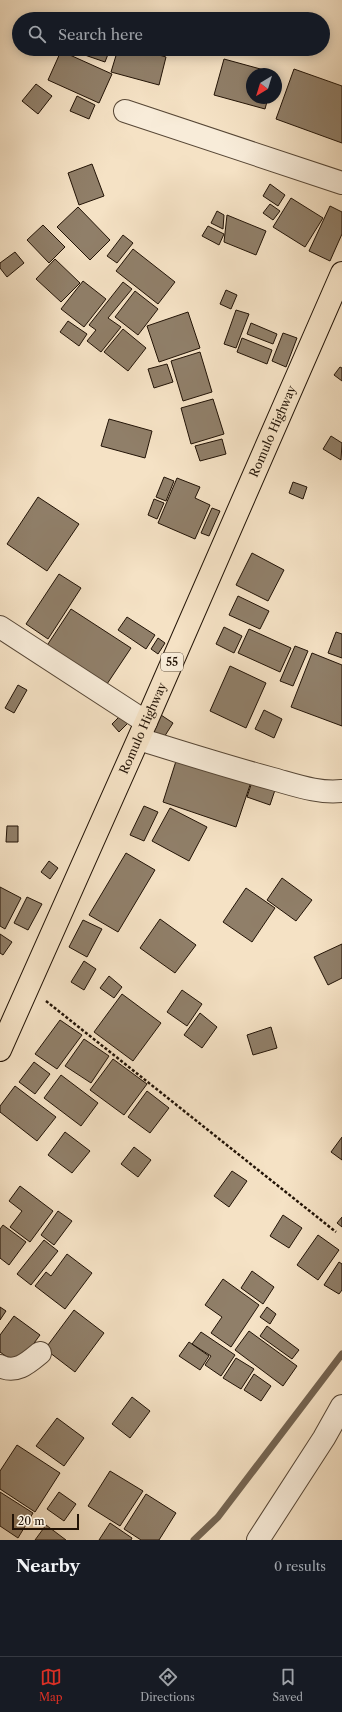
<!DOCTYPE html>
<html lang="en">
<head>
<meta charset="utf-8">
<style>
  :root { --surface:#171b24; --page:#20242c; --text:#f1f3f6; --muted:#9ea1a6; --line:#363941; --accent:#d93025 }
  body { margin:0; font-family:"Libre Caslon Text",serif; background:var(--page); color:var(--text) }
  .compass { position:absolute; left:246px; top:68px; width:36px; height:36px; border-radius:50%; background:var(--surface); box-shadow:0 2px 10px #0003; rotate:218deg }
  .scale { position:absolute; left:12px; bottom:10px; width:67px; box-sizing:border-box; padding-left:4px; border:2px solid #221306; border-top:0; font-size:11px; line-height:14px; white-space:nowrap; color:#221306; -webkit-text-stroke:3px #f8ecd9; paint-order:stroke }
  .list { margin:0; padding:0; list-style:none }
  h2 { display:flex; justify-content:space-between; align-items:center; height:52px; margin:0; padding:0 16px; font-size:17px }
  h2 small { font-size:13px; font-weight:400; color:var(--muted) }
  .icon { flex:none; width:22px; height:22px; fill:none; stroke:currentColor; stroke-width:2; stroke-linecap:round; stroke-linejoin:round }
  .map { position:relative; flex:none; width:342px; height:1540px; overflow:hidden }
  .search { position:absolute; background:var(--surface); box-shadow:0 2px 10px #0003; left:12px; right:12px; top:12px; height:44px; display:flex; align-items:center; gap:10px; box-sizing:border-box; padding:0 14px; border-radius:22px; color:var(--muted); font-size:15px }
  .sheet { height:116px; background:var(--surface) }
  nav { display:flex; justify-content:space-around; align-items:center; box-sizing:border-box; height:56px; border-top:1px solid var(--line); background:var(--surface); font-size:11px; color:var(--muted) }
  nav a { display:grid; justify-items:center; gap:2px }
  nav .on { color:var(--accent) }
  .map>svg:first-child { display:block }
</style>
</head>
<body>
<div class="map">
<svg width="342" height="1540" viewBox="0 0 342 1540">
  <rect width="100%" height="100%" fill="#f5e2c5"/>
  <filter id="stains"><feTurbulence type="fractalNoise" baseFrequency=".005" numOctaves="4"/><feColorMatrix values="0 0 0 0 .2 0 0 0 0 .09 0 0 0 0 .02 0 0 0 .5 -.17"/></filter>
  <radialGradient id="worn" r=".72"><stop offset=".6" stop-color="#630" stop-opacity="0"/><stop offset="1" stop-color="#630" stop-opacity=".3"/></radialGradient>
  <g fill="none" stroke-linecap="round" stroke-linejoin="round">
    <!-- stream -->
    <path stroke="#756552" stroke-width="7" d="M194 1540 218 1517 342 1354"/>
  </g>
  <!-- building -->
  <path fill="#907f69" stroke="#221306" d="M80 49H110L105 62 79 53Z
    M118 49H138L166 57 159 85 111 72Z
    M61 51 112 74 99 103 48 80Z
    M224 59 275 73 252 74V98H268L265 109 214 95Z
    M294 69 342 86V143L276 119Z
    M36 84 52 96 38 114 22 101Z
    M77 96 95 105 89 119 70 111Z
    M92 164 104 196 79 205 68 173Z
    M270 184 285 195 278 206 263 196Z
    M291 198 323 218 305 247 273 227Z
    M270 204 280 211 273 220 263 213Z
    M330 206 342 212V234L330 261 309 251Z
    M78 207 110 240 90 260 57 227Z
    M217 211 224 215 223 229 211 223Z
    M227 215 266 231 256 255 224 242Z
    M43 225 65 247 49 263 27 240Z
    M208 226 224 234 219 245 202 236Z
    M123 235 133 243 117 263 107 256Z
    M133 249 175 282 158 304 116 271Z
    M15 252 24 263 7 277 0 268V263Z
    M55 259 80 283 61 302 36 279Z
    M83 281 106 299 84 327 61 309Z
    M123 282 132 289 108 318 121 327 101 352 87 341 96 330 89 325Z
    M226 290 237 295 231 309 220 304Z
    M135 291 158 309 138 335 115 317Z
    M236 310 249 314 236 348 224 344Z
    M188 312 200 348 159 362 147 326Z
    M68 321 87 334 79 346 60 332Z
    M251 323 277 334 273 344 247 334Z
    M123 329 146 348 128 371 104 352Z
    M283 333 297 338 286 367 272 361Z
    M242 338 272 350 267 364 237 352Z
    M200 352 212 392 183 401 171 361Z
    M167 364 173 382 154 388 148 369Z
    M340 367 342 368V381L334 375Z
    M213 399 224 434 191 444 181 408Z
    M109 419 152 431 145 458 101 446Z
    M331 436 342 443 341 460 323 449Z
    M222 439 226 454 200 461 195 446Z
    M164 477 174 481 166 501 156 497Z
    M177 478 200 487 195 498 210 505 195 539 158 523Z
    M293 482 307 487 303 499 289 493Z
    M38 497 79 524 47 571 7 544Z
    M154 499 164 503 157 519 148 515Z
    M212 508 220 511 209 536 201 533Z
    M252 553 284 570 268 601 236 585Z
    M59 574 81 588 48 639 26 624Z
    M238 596 269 611 260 629 229 615Z
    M71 609 131 648 103 690 44 650Z
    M127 617 155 635 146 649 118 630Z
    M224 627 242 636 234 653 216 644Z
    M249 629 291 648 280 672 238 653Z
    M336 632 342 634V658L328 653Z
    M158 638 165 643 158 654 151 649Z
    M295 646 308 651 293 686 280 681Z
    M312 653 342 665V726L291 707Z
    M230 666 266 683 246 728 210 711Z
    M18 685 27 690 14 713 5 708Z
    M264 710 282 719 274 738 255 729Z
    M121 715 128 723 119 732 112 724Z
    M161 715 173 723 161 742 149 734Z
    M177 758 251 782 236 827 163 802Z
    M253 779 276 787 270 805 247 797Z
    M144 806 158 812 144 841 130 835Z
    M170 808 207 827 189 861 152 841Z
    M7 826H18V842H6Z
    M126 853 155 870 118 932 89 915Z
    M49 861 58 868 50 879 41 872Z
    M282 878 312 900 296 921 267 900Z
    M0 887 21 898 5 929 0 926Z
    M246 888 275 908 252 942 223 922Z
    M27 897 42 904 28 930 14 923Z
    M160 919 196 945 175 973 140 948Z
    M83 920 102 929 87 957 69 947Z
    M0 934 12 942 3 955 0 953Z
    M342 944V978L328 985 314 957Z
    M84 961 96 969 84 990 71 982Z
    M109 976 122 987 114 998 100 988Z
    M182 990 202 1004 187 1026 167 1012Z
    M122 994 161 1023 133 1061 94 1032Z
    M200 1013 217 1027 202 1048 184 1035Z
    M60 1020 82 1035 57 1069 35 1054Z
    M271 1027 277 1048 253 1055 247 1035Z
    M84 1039 109 1056 91 1083 65 1066Z
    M113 1059 147 1084 124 1115 90 1090Z
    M34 1062 50 1074 35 1094 19 1082Z
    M61 1075 98 1103 81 1126 44 1098Z
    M15 1086 56 1117 37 1141 0 1112V1106Z
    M147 1091 169 1108 150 1133 128 1117Z
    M65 1132 90 1151 72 1173 48 1155Z
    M342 1137V1160L331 1152Z
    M134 1147 151 1160 138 1177 121 1164Z
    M232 1171 247 1181 229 1207 214 1196Z
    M20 1186 53 1211 30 1242 10 1227 22 1211 9 1201Z
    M58 1211 72 1221 54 1245 41 1235Z
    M283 1215 302 1228 289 1248 270 1236Z
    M342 1217V1227L337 1223Z
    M3 1225 26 1242 9 1265 0 1258V1229Z
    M318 1235 339 1250 318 1280 297 1265Z
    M44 1240 58 1251 31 1285 17 1274Z
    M67 1254 92 1273 65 1309 35 1286 46 1272 51 1276Z
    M339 1262 342 1264V1290L339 1294 324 1285Z
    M252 1271 274 1287 263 1304 241 1288Z
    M223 1279 259 1305 231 1347 211 1333 222 1317 205 1305Z
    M0 1307 6 1311 0 1320Z
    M267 1307 276 1314 270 1324 260 1317Z
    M74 1310 104 1333 75 1372 45 1349Z
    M14 1316 40 1335 18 1365 0 1352V1335Z
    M267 1326 299 1350 292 1359 260 1336Z
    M249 1331 297 1366 283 1386 235 1350Z
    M201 1332 235 1355 221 1376 205 1365 211 1356 192 1344Z
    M189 1342 209 1356 200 1370 179 1356Z
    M236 1358 254 1369 241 1389 223 1378Z
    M254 1374 271 1386 261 1401 244 1390Z
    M132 1397 150 1411 130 1438 112 1424Z
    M57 1418 84 1438 64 1466 36 1446Z
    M17 1445 60 1473 35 1512 0 1489V1471Z
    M110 1471 143 1491 120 1526 88 1506Z
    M0 1492 33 1513 18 1538 0 1526Z
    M59 1492 76 1504 64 1521 47 1509Z
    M146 1494 176 1513 159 1540H141L124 1529Z
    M110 1523 132 1538 131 1540H99Z
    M46 1525 66 1540H35Z"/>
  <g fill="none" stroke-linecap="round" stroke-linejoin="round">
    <!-- minor casing -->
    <g stroke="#574736" stroke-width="24">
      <path id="minor" d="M125 111 342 183
        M0 627 146 722
        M139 739C184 753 228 767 273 779 295 785 320 794 342 791
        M0 1366C16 1374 28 1363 40 1353
        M258 1540 324 1438 342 1406"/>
    </g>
    <!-- highway casing -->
    <g stroke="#221306" stroke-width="24">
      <g id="highway">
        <path id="s1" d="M0 1050 146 722 342 273"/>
      </g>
    </g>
    <!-- path -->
    <path stroke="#221306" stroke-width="2.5" stroke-dasharray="3 2" stroke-linecap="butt" d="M46 1001 336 1232"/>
    <!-- minor -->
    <use href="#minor" stroke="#f8ecd9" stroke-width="22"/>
    <!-- highway -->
    <use href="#highway" stroke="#f5e2c5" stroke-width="22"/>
  </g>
  <g text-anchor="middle" stroke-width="3" stroke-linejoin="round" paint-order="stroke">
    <!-- shield labels -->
    <rect fill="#f8ecd9" stroke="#625445" stroke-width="1" x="161" y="653" width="22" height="18" rx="3"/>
    <g font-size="11" font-weight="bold" fill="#221306">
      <text x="172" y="666">55</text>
    </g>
    <!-- street labels -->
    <g font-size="12" fill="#221306" stroke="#f8ecd9">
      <text dy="4" stroke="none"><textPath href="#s1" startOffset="676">Romulo Highway</textPath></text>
      <text dy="4" stroke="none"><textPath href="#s1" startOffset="352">Romulo Highway</textPath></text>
    </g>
  </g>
  <rect width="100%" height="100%" filter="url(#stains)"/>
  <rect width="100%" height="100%" fill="url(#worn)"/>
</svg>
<svg class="compass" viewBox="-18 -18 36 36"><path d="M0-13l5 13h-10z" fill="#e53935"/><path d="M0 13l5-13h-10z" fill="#9ea1a6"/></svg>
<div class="scale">20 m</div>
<div class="search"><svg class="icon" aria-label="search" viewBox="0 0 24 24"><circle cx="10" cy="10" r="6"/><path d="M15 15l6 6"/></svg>Search here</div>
</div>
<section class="sheet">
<h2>Nearby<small>0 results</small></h2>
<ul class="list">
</ul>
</section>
<nav>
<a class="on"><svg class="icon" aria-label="map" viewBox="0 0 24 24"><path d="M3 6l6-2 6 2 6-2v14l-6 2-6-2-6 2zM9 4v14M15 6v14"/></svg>Map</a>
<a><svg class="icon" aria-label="directions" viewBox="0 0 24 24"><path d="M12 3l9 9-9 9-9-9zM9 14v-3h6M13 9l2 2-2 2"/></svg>Directions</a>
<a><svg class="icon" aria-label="saved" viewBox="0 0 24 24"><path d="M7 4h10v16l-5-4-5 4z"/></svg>Saved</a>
</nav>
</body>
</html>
